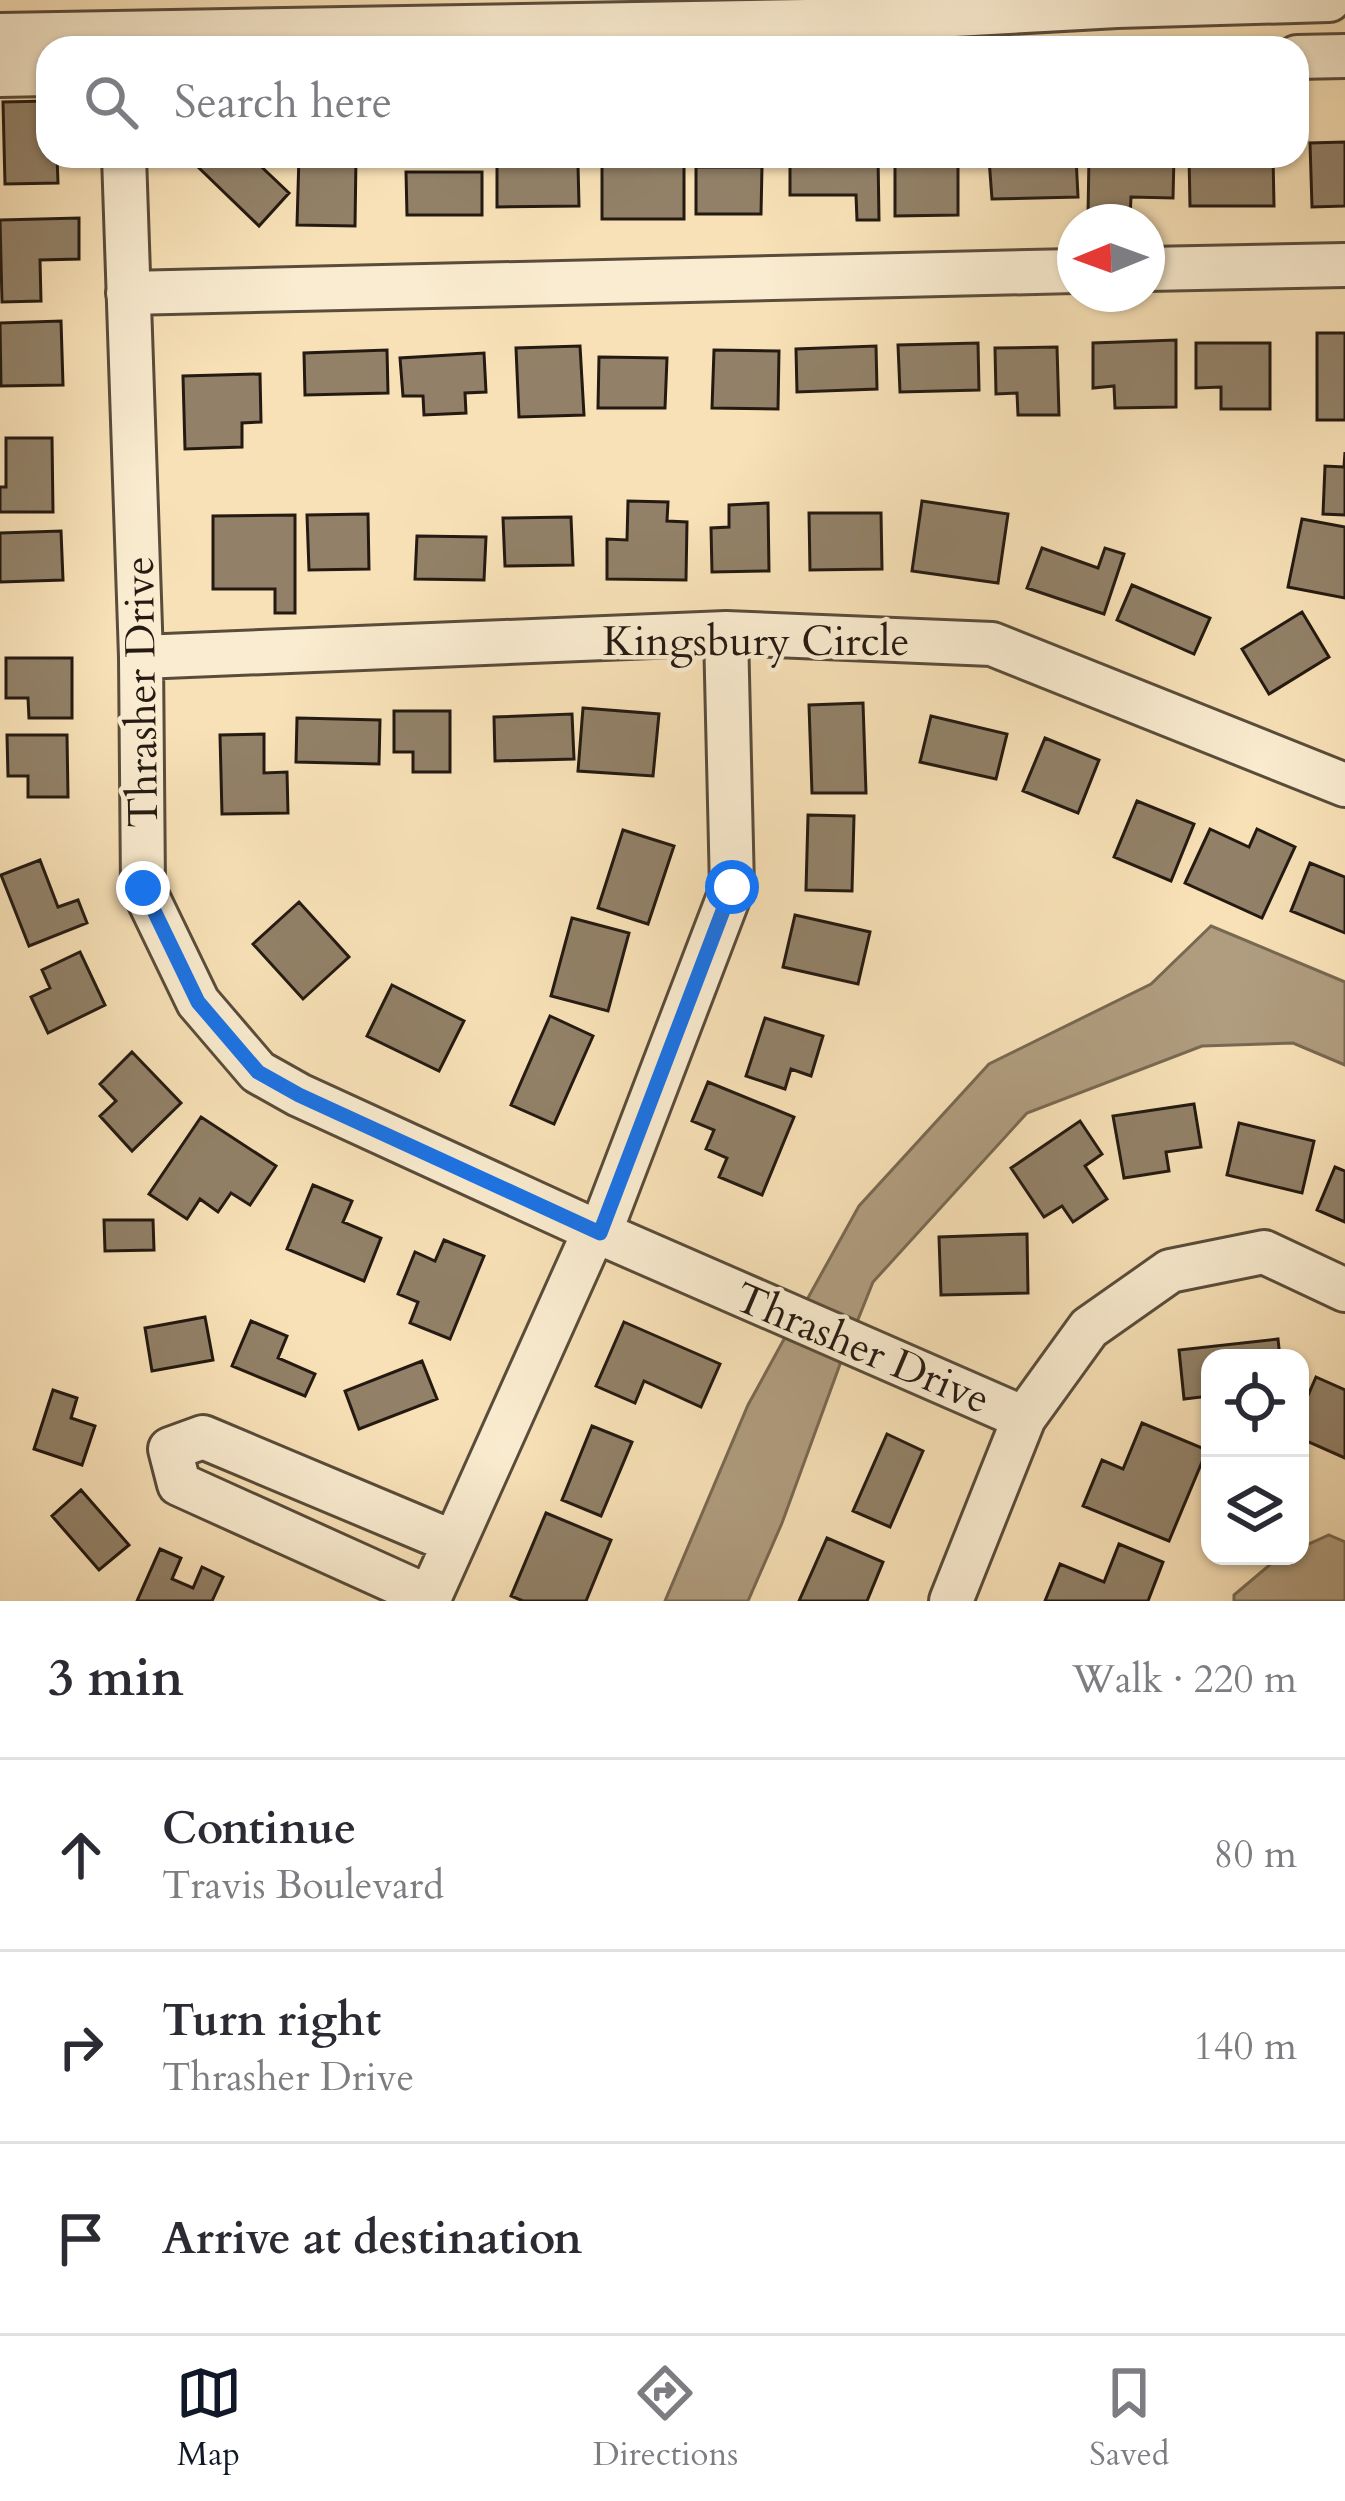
<!DOCTYPE html>
<html lang="en">
<head>
<meta charset="utf-8">
<style>
  :root { --surface:#fff; --page:#f2f2f3; --text:#2b2b33; --muted:#7c7c81; --line:#e1e1e2; --accent:#111827 }
  body { margin:0; font-family:Cardo,serif; background:var(--page); color:var(--text) }
  .controls { position:absolute; right:36px; bottom:36px; display:grid; overflow:hidden; border-radius:24px; box-shadow:0 3px 9px #0004 }
  .controls button { width:108px; height:108px; display:grid; place-items:center; padding:0; border:0; border-bottom:3px solid var(--line); background:var(--surface); color:var(--text); font:60px sans-serif }
  .compass { position:absolute; left:1057px; top:204px; width:108px; height:108px; border-radius:50%; background:var(--surface); box-shadow:0 3px 9px #0004; rotate:269deg }
  .stop { position:absolute; width:36px; height:36px; margin:-27px; border:9px solid #1a73e8; border-radius:50%; background:#fff }
  .stop.end { background:#1a73e8; border-color:#fff; box-shadow:0 3px 12px #0008 }
  .list { margin:0; padding:0; list-style:none }
  h2 { display:flex; justify-content:space-between; align-items:center; height:156px; margin:0; padding:0 48px; font-size:51px }
  h2 small { font-size:39px; font-weight:400; color:var(--muted) }
  .list li { display:grid; grid-template-columns:78px 1fr auto; gap:36px; align-items:center; box-sizing:border-box; height:192px; padding:0 48px; border-top:3px solid var(--line) }
  .list b { display:block; font-size:45px; white-space:nowrap }
  .list p { margin:0; font-size:39px; white-space:nowrap; color:var(--muted) }
  .list em { font-size:39px; font-style:normal; color:var(--muted) }
  .icon { flex:none; width:66px; height:66px; fill:none; stroke:currentColor; stroke-width:2; stroke-linecap:round; stroke-linejoin:round }
  .map { position:relative; flex:none; width:1345px; height:1601px; overflow:hidden }
  .search { position:absolute; background:var(--surface); box-shadow:0 3px 9px #0004; left:36px; right:36px; top:36px; height:132px; display:flex; align-items:center; gap:30px; box-sizing:border-box; padding:0 42px; border-radius:36px; color:var(--muted); font-size:45px }
  .sheet { height:732px; background:var(--surface) }
  nav { display:flex; justify-content:space-around; align-items:center; box-sizing:border-box; height:168px; border-top:3px solid var(--line); background:var(--surface); font-size:33px; color:var(--muted) }
  nav a { display:grid; justify-items:center; gap:6px }
  nav .on { color:var(--accent) }
  .map>svg:first-child { display:block }
</style>
</head>
<body>
<div class="map">
<svg width="1345" height="1601" viewBox="0 0 1345 1601">
  <rect width="100%" height="100%" fill="#f8e1b7"/>
  <filter id="stains"><feTurbulence type="fractalNoise" baseFrequency=".00167" numOctaves="4"/><feColorMatrix values="0 0 0 0 .2 0 0 0 0 .09 0 0 0 0 .02 0 0 0 .5 -.17"/></filter>
  <radialGradient id="worn" r=".72"><stop offset=".6" stop-color="#630" stop-opacity="0"/><stop offset="1" stop-color="#630" stop-opacity=".3"/></radialGradient>
  <!-- water -->
  <path fill="#b09d7f" stroke="#786953" stroke-width="3" d="M1211 926 1345 982V1065L1293 1043 1202 1046 1027 1113 873 1282 855 1327 804 1305 859 1206 989 1064 1151 984Z
    M788 1332 843 1356 782 1523 748 1601H665L748 1405Z
    M1329 1535 1345 1542V1601H1234V1595L1278 1558 1300 1556V1548Z"/>
  <!-- building -->
  <path fill="#928168" stroke="#241a12" stroke-width="3" d="M48 101V156H57L58 183 5 184 3 102Z
    M1345 142V206L1312 207 1310 143Z
    M210 156H250L289 193 259 226 199 168Z
    M299 156 356 157 355 226 297 225Z
    M602 156H684V219H602Z
    M790 156H878L879 220H857L856 195H790Z
    M895 156H958V215L895 216Z
    M1089 156H1174L1173 198 1131 197 1130 218 1088 217Z
    M1189 156H1273L1274 206H1190Z
    M1076 157 1078 197 992 199 989 159Z
    M578 165 579 206 497 207V166Z
    M696 167H762L761 214H696Z
    M406 172H482V215H407Z
    M79 218V259L40 260 41 301 2 302 0 220Z
    M61 321 63 385 1 386 0 323Z
    M1317 333H1345V420H1317Z
    M1176 340V407L1115 408 1114 386 1093 388V343Z
    M978 343 979 390 900 392 898 345Z
    M1196 343H1270V409H1221V387L1196 388Z
    M580 346 584 415 519 417 516 348Z
    M876 346 877 389 797 392 796 349Z
    M1057 347 1059 415H1018L1017 393 996 394 995 348Z
    M387 350 388 393 305 395 304 353Z
    M714 350 779 351 778 409 712 408Z
    M484 353 486 392 465 393 466 413 424 415 423 396H403L400 358Z
    M599 357 667 358 665 408H598Z
    M260 374 261 422 242 423V447L185 449 183 376Z
    M6 438H52L53 512H0V487H6Z
    M1345 452V515L1323 514 1325 466 1344 467Z
    M628 501 668 502 667 521 687 522 686 580 607 579V539L627 540Z
    M922 501 1008 514 998 583 912 571Z
    M768 503 769 571 712 572 711 528 729 527V505Z
    M809 513H881L882 569 810 570Z
    M368 514 369 569 309 570 307 515Z
    M295 515V613H275V589H213V516Z
    M571 517 573 565 505 566 503 518Z
    M1302 519 1345 527V598L1288 587Z
    M61 531 63 580 0 582V533Z
    M417 536 486 537 484 580 415 579Z
    M1042 548 1098 568 1105 548 1124 554 1104 614 1027 588Z
    M1132 585 1210 618 1194 654 1117 620Z
    M1302 612 1329 657 1269 694 1242 649Z
    M6 658H72V718H29L28 698H6Z
    M863 703 866 793H812L809 705Z
    M583 708 659 714 653 776 578 771Z
    M394 711H450V772H413V752H394Z
    M572 714 574 759 495 761 494 717Z
    M931 716 1007 734 996 779 920 762Z
    M297 718 380 720 379 764 296 762Z
    M264 734V773L287 772 288 813 222 814 220 735Z
    M7 735H67L68 797H28V776H8Z
    M1045 738 1099 760 1078 813 1023 791Z
    M1137 801 1194 824 1171 881 1114 857Z
    M808 815 854 816 852 891 806 890Z
    M1210 829 1249 847 1257 829 1295 847 1262 918 1185 883Z
    M623 830 674 846 648 924 598 908Z
    M40 860 58 907 78 900 87 923 29 946 1 875Z
    M1310 863 1345 877V933L1291 911Z
    M299 902 349 957 303 999 253 944Z
    M795 915 870 932 858 984 783 967Z
    M572 918 629 933 608 1011 551 996Z
    M80 952 105 1005 48 1033 31 997 50 988 42 970Z
    M392 985 464 1021 439 1071 367 1036Z
    M550 1016 593 1036 554 1124 511 1105Z
    M765 1018 823 1036 811 1076 791 1069 785 1089 746 1076Z
    M132 1052 181 1103 132 1151 100 1116 116 1101 100 1084Z
    M708 1082 794 1117 762 1195 719 1177 727 1158 706 1149 714 1130 692 1121Z
    M1194 1104 1201 1147 1166 1152 1169 1171 1124 1178 1113 1116Z
    M201 1117 276 1166 250 1205 231 1193 218 1212 200 1199 187 1219 149 1194Z
    M1080 1121 1102 1154 1085 1166 1107 1199 1073 1222 1062 1206 1044 1217 1011 1168Z
    M1239 1123 1314 1141 1302 1193 1227 1175Z
    M1335 1167 1345 1171V1222L1317 1210Z
    M313 1185 352 1201 343 1222 381 1238 364 1281 287 1249Z
    M104 1220H153L154 1250 105 1251Z
    M1027 1234 1028 1293 941 1295 939 1237Z
    M444 1240 484 1256 450 1339 410 1323 418 1302 398 1294 415 1252 435 1261Z
    M205 1317 213 1360 152 1371 145 1328Z
    M251 1321 287 1336 278 1358 315 1374 305 1396 232 1366Z
    M624 1322 720 1364 701 1407 644 1381 635 1403 596 1386Z
    M1278 1339 1280 1358H1210V1396L1184 1399 1179 1350Z
    M422 1361 437 1399 359 1429 345 1391Z
    M1316 1377 1345 1390V1458L1300 1438V1414Z
    M53 1390 77 1398 71 1418 95 1426 82 1465 34 1449Z
    M1142 1423 1207 1450 1169 1541 1083 1506 1102 1460 1123 1469Z
    M592 1426 632 1442 601 1516 562 1500Z
    M887 1434 923 1451 890 1527 853 1511Z
    M81 1490 129 1545 99 1570 52 1516Z
    M546 1513 611 1540 586 1601H523L511 1596Z
    M827 1538 883 1562 867 1601H799Z
    M1119 1544 1163 1562 1148 1601H1045L1060 1564 1104 1582Z
    M160 1549 181 1558 172 1579 193 1588 202 1567 223 1577 212 1601H137Z"/>
  <g fill="none" stroke-linecap="round" stroke-linejoin="round">
    <!-- minor casing -->
    <g stroke="#594c3b" stroke-width="48">
      <path id="minor" d="M0 35 864 20 1117 6 1329 0
        M1297 57 1345 56
        M0 75 48 74
        M124 156 141 657 143 888 198 1002 258 1072 299 1095 600 1233 1024 1418
        M1147 269 1345 265
        M128 293 1075 271
        M141 657 726 633 992 644 1345 785
        M429 1597 179 1484 170 1449 203 1437 453 1542
        M428 1601 587 1247 600 1233 732 888 726 633
        M951 1601 1024 1418 1089 1328 1170 1271 1264 1252 1345 1290"/>
    </g>
    <!-- minor -->
    <use href="#minor" stroke="#faecd0" stroke-width="42"/>
  </g>
  <g fill="none" stroke-linecap="round" stroke-linejoin="round">
    <!-- route -->
    <path stroke="#1a73e8" stroke-width="15" d="M143 888 198 1002 258 1072 299 1095 600 1233 732 887"/>
  </g>
  <g text-anchor="middle" stroke-width="9" stroke-linejoin="round" paint-order="stroke">
    <!-- street labels -->
    <g font-size="42" fill="#241a12" stroke="#faecd0">
      <text x="756" y="655">Kingsbury Circle</text>
      <text transform="translate(140 692) rotate(-91)" y="15">Thrasher Drive</text>
      <text transform="translate(863 1347) rotate(23)" y="15">Thrasher Drive</text>
    </g>
  </g>
  <rect width="100%" height="100%" filter="url(#stains)"/>
  <rect width="100%" height="100%" fill="url(#worn)"/>
</svg>
<div class="controls">
<button><svg class="icon" aria-label="locate" viewBox="0 0 24 24"><circle cx="12" cy="12" r="6"/><path d="M12 2v4M12 18v4M2 12h4M18 12h4"/></svg></button>
<button><svg class="icon" aria-label="layers" viewBox="0 0 24 24"><path d="M12 4l9 5-9 5-9-5zM3 14l9 5 9-5"/></svg></button>
</div>
<svg class="compass" viewBox="-18 -18 36 36"><path d="M0-13l5 13h-10z" fill="#e53935"/><path d="M0 13l5-13h-10z" fill="#7c7c81"/></svg>
<div class="stop" style="left:732px;top:887px"></div>
<div class="stop end" style="left:143px;top:888px"></div>
<div class="search"><svg class="icon" aria-label="search" viewBox="0 0 24 24"><circle cx="10" cy="10" r="6"/><path d="M15 15l6 6"/></svg>Search here</div>
</div>
<section class="sheet">
<h2>3 min<small>Walk · 220 m</small></h2>
<ul class="list">
<li><svg class="icon" aria-label="ahead" viewBox="0 0 24 24"><path d="M12 20V5M6 11l6-6 6 6"/></svg><div><b>Continue</b><p>Travis Boulevard</p></div><em>80 m</em></li>
<li><svg class="icon" aria-label="right" viewBox="0 0 24 24"><path d="M7 20v-9h11M14 6l5 5-5 5"/></svg><div><b>Turn right</b><p>Thrasher Drive</p></div><em>140 m</em></li>
<li><svg class="icon" aria-label="arrive" viewBox="0 0 24 24"><path d="M6 21V4h12l-3 4 3 4H6"/></svg><div><b>Arrive at destination</b></div></li>
</ul>
</section>
<nav>
<a class="on"><svg class="icon" aria-label="map" viewBox="0 0 24 24"><path d="M3 6l6-2 6 2 6-2v14l-6 2-6-2-6 2zM9 4v14M15 6v14"/></svg>Map</a>
<a><svg class="icon" aria-label="directions" viewBox="0 0 24 24"><path d="M12 3l9 9-9 9-9-9zM9 14v-3h6M13 9l2 2-2 2"/></svg>Directions</a>
<a><svg class="icon" aria-label="saved" viewBox="0 0 24 24"><path d="M7 4h10v16l-5-4-5 4z"/></svg>Saved</a>
</nav>
</body>
</html>
